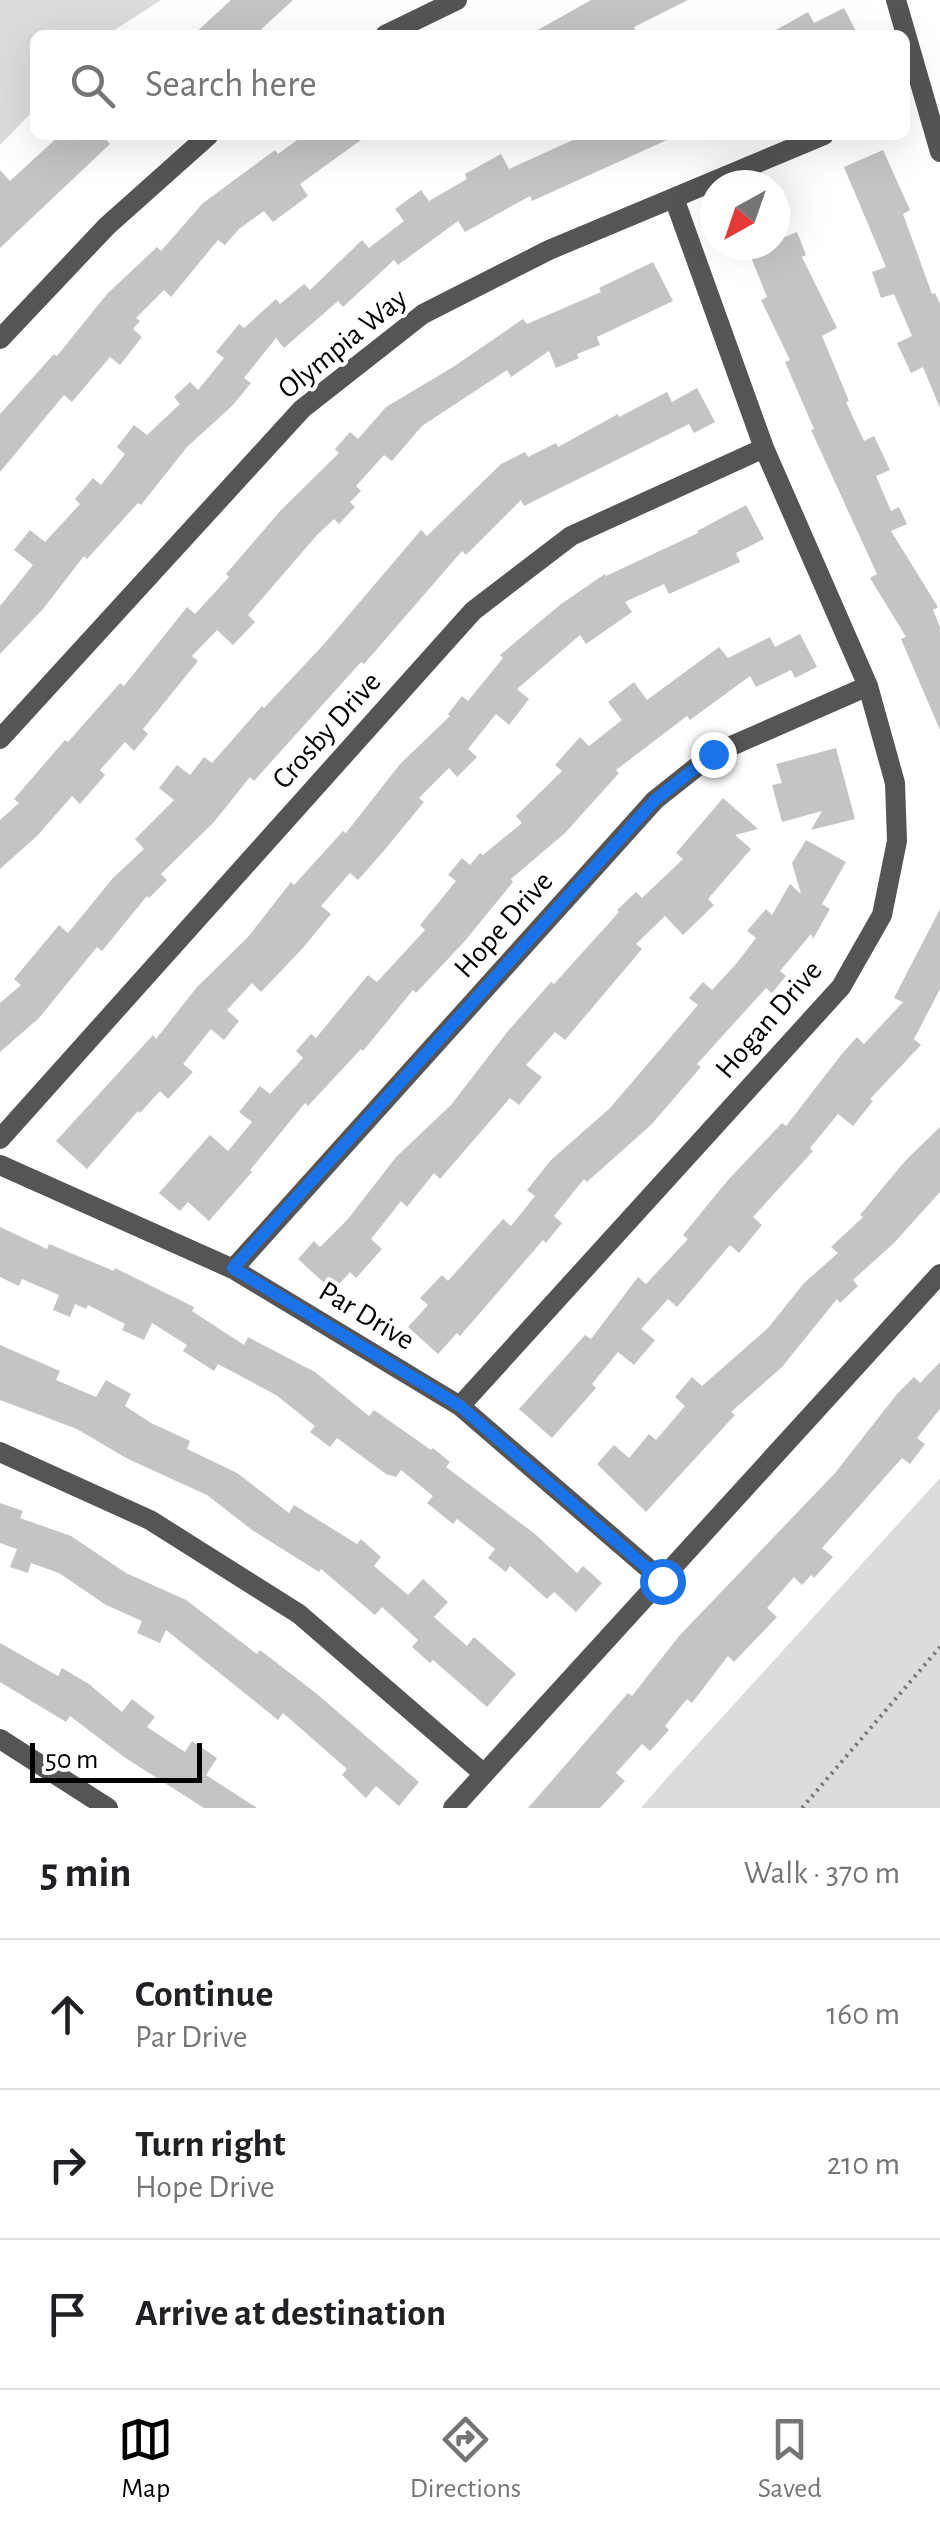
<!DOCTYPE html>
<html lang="en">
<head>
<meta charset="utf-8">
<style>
  :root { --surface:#fff; --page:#f6f6f6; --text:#202124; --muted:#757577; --line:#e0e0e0; --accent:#000 }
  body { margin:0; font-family:"Alegreya Sans",sans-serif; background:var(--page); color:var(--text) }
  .compass { position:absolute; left:700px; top:170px; width:90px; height:90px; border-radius:50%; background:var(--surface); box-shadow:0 10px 40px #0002; rotate:220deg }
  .scale { position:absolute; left:30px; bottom:25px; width:172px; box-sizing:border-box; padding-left:10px; border:5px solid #000; border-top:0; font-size:28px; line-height:35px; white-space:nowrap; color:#000; -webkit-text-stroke:8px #fff; paint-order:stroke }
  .stop { position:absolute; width:30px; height:30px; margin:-22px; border:8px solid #1a73e8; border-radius:50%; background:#fff }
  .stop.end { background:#1a73e8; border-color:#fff; box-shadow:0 2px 10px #0008 }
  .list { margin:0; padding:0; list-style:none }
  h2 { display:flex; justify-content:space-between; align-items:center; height:130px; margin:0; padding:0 40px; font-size:42px }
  h2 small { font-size:32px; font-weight:400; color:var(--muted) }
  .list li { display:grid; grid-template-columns:65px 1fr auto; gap:30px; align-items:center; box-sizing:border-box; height:150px; padding:0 40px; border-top:2px solid var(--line) }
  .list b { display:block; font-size:38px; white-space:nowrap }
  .list p { margin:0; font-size:32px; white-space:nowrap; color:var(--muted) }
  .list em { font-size:32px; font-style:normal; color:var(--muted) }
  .icon { flex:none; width:55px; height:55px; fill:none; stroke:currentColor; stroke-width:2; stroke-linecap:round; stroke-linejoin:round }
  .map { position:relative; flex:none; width:940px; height:1808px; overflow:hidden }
  .search { position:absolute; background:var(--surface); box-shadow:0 10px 40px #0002; left:30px; right:30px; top:30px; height:110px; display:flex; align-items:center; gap:25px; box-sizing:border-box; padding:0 35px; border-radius:15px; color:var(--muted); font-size:38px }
  .sheet { height:580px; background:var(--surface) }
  nav { display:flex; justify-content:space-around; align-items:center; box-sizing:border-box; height:140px; border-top:2px solid var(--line); background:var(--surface); font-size:28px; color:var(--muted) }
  nav a { display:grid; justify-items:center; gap:5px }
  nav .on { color:var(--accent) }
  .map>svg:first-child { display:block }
</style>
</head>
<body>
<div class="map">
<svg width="940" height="1808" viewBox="0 0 940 1808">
  <rect width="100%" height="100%" fill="#fff"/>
  <!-- green -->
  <path fill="#dcdcdc" d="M0 0H161L107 35H35V109L0 145Z
    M940 1478V1808H641L665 1780Z"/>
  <!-- building -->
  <path fill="#c4c4c4" d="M231 0H293L255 35H193Z
    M591 0H688L634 27 638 35H529Z
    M844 8 858 35H767L808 12 814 23Z
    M60 135H102L110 144 0 248V170L10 181Z
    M304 135H368L300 184 308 196 273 222 264 211 239 229 225 245 218 240 171 297 164 290 136 318 140 321 133 329 142 337 120 365 110 357 72 402 64 395 0 472V414L54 354 57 356 107 294 157 247 161 251 203 203 275 150 278 154Z
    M584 135H678L532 201 530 196 465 232 458 221 398 265 394 260 343 307 338 301 284 348 276 338 244 378 251 383 232 406 187 447 141 505 138 503 87 559 84 556 43 609 0 654V606L33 565 14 550 30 530 45 542 80 504 75 499 93 478 101 485 125 454 117 447 134 425 147 435 180 404 174 397 190 382 198 390 224 358 216 352 239 324 244 328 276 299 280 304 304 284 310 290 362 240 369 248 404 221 395 209 421 190 429 201 467 179 465 174 501 154 509 169Z
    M883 150 910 210 903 214 932 294 935 293 940 304V408L923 367 911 373 897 343 912 336 894 294 881 298 872 272 886 267 844 167Z
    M797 232 806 255 802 257 837 328 822 336 849 401 846 402 864 441 874 436 890 470 876 476 891 511 899 507 907 524 891 531 938 607 933 610 940 627V730L901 639 906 637 870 578 877 574 811 430 814 429 785 362 790 360 761 300 767 297 746 245H775V241Z
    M653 262 673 301 597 337 600 345 577 354 579 358 556 368 549 351 511 377 507 370 422 426 392 461 384 455 356 486 361 491 350 502 355 507 339 524 334 519 317 535 248 615 255 622 233 645 217 630 192 656 198 661 143 729 148 734 134 751 125 742 100 770 105 775 80 804 72 796 38 835 0 869V820L19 803 14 799 65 740 68 742 120 683 124 686 187 607 195 614 229 577 226 574 281 510 339 453 335 449 350 432 358 439 386 407 453 367 523 319 527 324 601 292 599 288Z
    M697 388 715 422 694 433 689 424 524 506 521 500 466 555 462 551 364 664 361 662 254 781 250 777 214 822 161 874 167 880 149 898 147 896 102 951 97 947 39 1018 0 1052V1003L21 985 14 979 59 925 68 933 113 878 144 849 135 839 174 800 159 788 177 765 190 775 204 757 212 763 262 706 264 708 324 644 421 530 427 536 501 464 525 452 528 457 556 443 558 447 618 414 619 417 667 392 672 402Z
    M746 505 764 539 736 553 740 562 669 594 664 584 625 602 632 612 586 644 580 635 517 689 529 699 509 725 496 714 468 749 477 757 457 777 449 768 419 798 424 802 382 853 358 880 350 873 321 906 331 914 302 949 261 992 252 983 227 1010 239 1021 224 1040 211 1029 183 1064 193 1072 168 1099 160 1091 140 1113 138 1111 87 1169 56 1141 153 1035 156 1039 197 987 248 937 291 882 294 885 343 831 346 833 400 764 450 716 448 714 462 696 468 701 503 658 500 655 561 604 605 574 606 576 698 533 697 531Z
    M800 634 817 667 795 678 791 670 756 687 750 676 690 720 687 716 616 770 619 773 565 833 511 879 513 882 464 942 416 993 413 990 363 1051 361 1049 308 1106 305 1103 250 1170 252 1172 209 1221 188 1202 180 1211 159 1193 210 1135 228 1151 252 1122 239 1112 260 1086 270 1094 303 1058 296 1051 311 1034 316 1038 368 975 377 982 425 930 420 925 456 881 448 875 462 858 470 865 480 853 483 855 522 823 516 816 562 771 555 765 580 737 589 746 622 720 608 702 634 682 647 700 719 647 728 658 770 637 775 647Z
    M836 748 855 819 811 830 822 811 782 822 772 785 782 783 776 764Z
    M723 798 758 829 735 835 751 849 708 899 714 905 683 935 665 916 636 944 642 949 565 1040 555 1032 526 1065 542 1077 519 1105 510 1098 440 1179 434 1173 407 1207 401 1201 371 1239 382 1249 356 1278 350 1272 333 1291 298 1259 314 1241 320 1247 348 1219 396 1157 451 1105 508 1031 551 982 554 984 619 912 617 910 636 892 642 898 683 859 676 853Z
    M806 840 846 862 822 904 830 909 813 939 811 934 780 971 786 976 772 993 766 988 697 1064 701 1067 651 1125 587 1182 584 1179 554 1216 562 1223 546 1243 543 1240 460 1336 457 1333 438 1354 408 1327 428 1305 420 1298 442 1275 448 1281 503 1219 511 1226 535 1196 527 1190 551 1160 610 1108 698 1005 689 998 703 982 712 990 736 964 756 938 747 931 766 909 772 915 790 884 801 894 792 863Z
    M940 909V989L914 1039 921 1045 870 1099 873 1101 853 1126 838 1114 810 1148 813 1151 753 1217 762 1225 739 1253 730 1245 677 1307 668 1299 641 1329 655 1340 634 1365 618 1352 592 1384 596 1388 552 1438 519 1409 585 1335 591 1339 638 1277 646 1284 688 1239 683 1235 728 1180 782 1123 786 1126 841 1055 857 1037 864 1044 903 1002 894 998Z
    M940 1127V1192L894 1243 853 1280 858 1286 840 1303 837 1299 782 1367 731 1412 735 1415 646 1512 597 1464 614 1445 629 1458 649 1434 656 1440 685 1406 675 1397 692 1377 702 1386 768 1328 804 1283 838 1253 831 1247 863 1217 860 1215 905 1161Z
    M0 1227 47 1249 49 1244 114 1271 115 1268 194 1307 192 1311 244 1345 248 1337 315 1372 369 1416 374 1410 431 1450 433 1448 450 1462 446 1467 535 1534 577 1573 583 1566 602 1583 576 1612 554 1592 547 1599 510 1566 506 1572 488 1558 495 1549 457 1519 453 1524 427 1503 433 1496 401 1470 396 1477 386 1474 337 1438 330 1447 310 1432 315 1426 276 1395 218 1364 214 1371 183 1351 187 1345 152 1323 144 1340 122 1330 125 1324 88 1305 86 1309 75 1304 70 1317 53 1310 59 1295 22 1279 19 1286 0 1277Z
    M0 1345 60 1371 56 1380 96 1397 106 1380 131 1394 125 1406 151 1423 190 1441 187 1449 237 1473 289 1513 294 1505 357 1544 361 1539 381 1557 374 1566 408 1595 423 1579 448 1602 434 1617 467 1646 474 1637 516 1674 487 1707 433 1660 430 1663 412 1647 418 1640 382 1607 375 1615 321 1569 319 1572 252 1530 207 1495 128 1459 77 1429 0 1400Z
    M940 1362V1409L917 1438 925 1444 910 1464 902 1458 822 1548 833 1557 814 1578 811 1575 802 1585 794 1577 767 1608 777 1617 734 1662 728 1656 692 1703 687 1699 665 1726 669 1730 650 1751 642 1744 616 1773 625 1781 600 1808H528L628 1693 632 1696 679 1636 835 1473 897 1394 914 1377 920 1383Z
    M0 1503 23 1511 20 1518 71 1536 126 1573 186 1600 257 1654 260 1650 317 1694 419 1782 399 1806 376 1786 366 1798 342 1775 347 1769 283 1713 278 1720 166 1630 160 1643 137 1633 142 1621 106 1605 59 1573 31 1563 28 1573 10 1567 17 1549 0 1543Z
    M0 1643 58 1676 62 1668 89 1684 122 1712 132 1699 155 1717 147 1727 185 1752 192 1741 217 1758 206 1775 257 1808H204L124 1757 70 1716 66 1722 0 1682Z"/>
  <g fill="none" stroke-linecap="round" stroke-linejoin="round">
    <!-- path -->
    <path stroke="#777" stroke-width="4" stroke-dasharray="2.5 5" stroke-linecap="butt" d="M802 1808 940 1647"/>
    <!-- minor -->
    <path stroke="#555" stroke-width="20" d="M896 0 940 152
      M385 35 457 0
      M0 339 107 226 209 135
      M0 739 302 409 423 314 549 250 824 135
      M0 1139 473 611 571 536 764 448
      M0 1165 233 1269 460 1406 663 1581
      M233 1269 655 800 713 754 868 686
      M460 1406 841 987 882 915 897 841 895 783 868 686 764 448 674 198
      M0 1452 150 1520 299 1614 483 1773
      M0 1739 108 1808
      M453 1808 940 1274"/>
  </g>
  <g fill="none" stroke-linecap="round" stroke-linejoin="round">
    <!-- route -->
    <path stroke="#1a73e8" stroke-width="12" d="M662 1581 460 1406 233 1268 655 800 713 754"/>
  </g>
  <g text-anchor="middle" stroke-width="8" stroke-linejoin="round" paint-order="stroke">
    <!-- street labels -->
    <g font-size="30" fill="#000" stroke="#fff">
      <text transform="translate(342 343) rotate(-39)" y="10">Olympia Way</text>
      <text transform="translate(326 730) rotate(-48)" y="10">Crosby Drive</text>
      <text transform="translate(503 924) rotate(-48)" y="10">Hope Drive</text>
      <text transform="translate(768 1019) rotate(-49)" y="10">Hogan Drive</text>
      <text transform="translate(367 1315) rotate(31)" y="10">Par Drive</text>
    </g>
  </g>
</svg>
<svg class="compass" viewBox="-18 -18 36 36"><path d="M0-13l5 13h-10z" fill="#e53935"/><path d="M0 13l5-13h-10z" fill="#757577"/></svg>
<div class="scale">50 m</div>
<div class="stop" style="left:662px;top:1581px"></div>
<div class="stop end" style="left:713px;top:754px"></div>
<div class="search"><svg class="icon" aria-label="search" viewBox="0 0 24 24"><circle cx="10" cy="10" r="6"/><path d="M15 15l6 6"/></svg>Search here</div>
</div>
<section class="sheet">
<h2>5 min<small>Walk · 370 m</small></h2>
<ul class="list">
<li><svg class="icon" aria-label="ahead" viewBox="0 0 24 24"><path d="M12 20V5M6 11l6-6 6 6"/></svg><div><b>Continue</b><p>Par Drive</p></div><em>160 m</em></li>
<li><svg class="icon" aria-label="right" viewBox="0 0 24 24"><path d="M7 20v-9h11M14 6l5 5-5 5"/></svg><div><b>Turn right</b><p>Hope Drive</p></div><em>210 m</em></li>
<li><svg class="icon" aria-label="arrive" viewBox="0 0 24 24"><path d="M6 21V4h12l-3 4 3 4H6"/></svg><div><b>Arrive at destination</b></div></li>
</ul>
</section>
<nav>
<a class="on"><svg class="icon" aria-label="map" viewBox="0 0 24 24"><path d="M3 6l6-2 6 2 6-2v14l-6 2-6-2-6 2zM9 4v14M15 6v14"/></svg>Map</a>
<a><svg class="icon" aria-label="directions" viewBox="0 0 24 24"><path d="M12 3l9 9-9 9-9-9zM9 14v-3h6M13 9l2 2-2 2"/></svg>Directions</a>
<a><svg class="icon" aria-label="saved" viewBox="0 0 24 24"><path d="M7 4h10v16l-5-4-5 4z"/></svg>Saved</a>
</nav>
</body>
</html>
